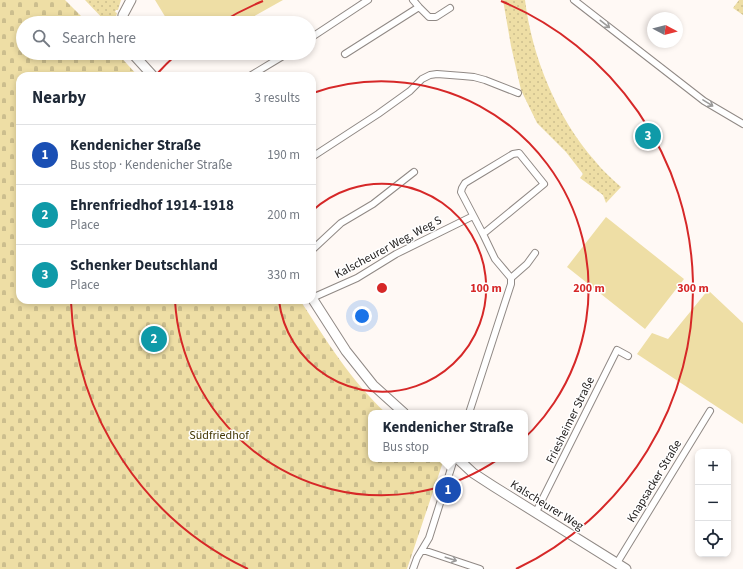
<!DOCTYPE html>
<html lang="en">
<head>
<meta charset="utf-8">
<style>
  :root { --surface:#fff; --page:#f2f2f3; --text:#1f2937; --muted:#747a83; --line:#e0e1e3; --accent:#7c3aed }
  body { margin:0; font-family:"Source Sans 3",sans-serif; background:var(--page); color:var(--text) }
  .controls { position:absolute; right:12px; bottom:12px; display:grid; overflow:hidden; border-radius:8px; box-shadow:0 2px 6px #0003 }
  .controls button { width:36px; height:36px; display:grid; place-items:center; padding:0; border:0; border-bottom:1px solid var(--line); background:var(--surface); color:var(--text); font:20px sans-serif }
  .compass { position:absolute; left:647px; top:12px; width:36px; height:36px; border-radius:50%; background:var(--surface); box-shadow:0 2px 6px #0003; rotate:97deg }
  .you { position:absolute; left:362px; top:316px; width:14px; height:14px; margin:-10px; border:3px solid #fff; border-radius:50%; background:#1a73e8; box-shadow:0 0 0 6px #1a73e833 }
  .badge { display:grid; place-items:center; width:26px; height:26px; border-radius:50%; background:var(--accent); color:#fff; font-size:13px; font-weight:700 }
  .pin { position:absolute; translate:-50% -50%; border:2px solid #fff; box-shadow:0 1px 4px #0006 }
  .popup { position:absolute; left:368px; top:410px; width:160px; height:52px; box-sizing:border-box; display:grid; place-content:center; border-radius:8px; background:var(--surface); filter:drop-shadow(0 1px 3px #0005); font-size:13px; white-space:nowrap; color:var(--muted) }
  .popup b { font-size:15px; color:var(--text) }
  .popup::after { content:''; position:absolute; left:50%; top:100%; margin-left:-8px; border:8px solid transparent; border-top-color:var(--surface) }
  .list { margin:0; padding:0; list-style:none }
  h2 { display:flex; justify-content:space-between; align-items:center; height:52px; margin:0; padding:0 16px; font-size:17px }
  h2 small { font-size:13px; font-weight:400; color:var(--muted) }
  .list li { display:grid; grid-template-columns:26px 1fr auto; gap:12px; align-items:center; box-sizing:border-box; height:60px; padding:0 16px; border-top:1px solid var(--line) }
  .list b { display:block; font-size:15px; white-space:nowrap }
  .list p { margin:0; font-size:13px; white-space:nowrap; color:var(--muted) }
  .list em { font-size:13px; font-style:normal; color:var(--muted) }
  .icon { flex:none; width:22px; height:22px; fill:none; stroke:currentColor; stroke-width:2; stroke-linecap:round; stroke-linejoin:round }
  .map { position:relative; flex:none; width:743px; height:569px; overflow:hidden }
  .search { position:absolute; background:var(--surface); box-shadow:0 2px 6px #0003; left:16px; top:16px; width:300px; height:44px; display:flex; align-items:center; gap:10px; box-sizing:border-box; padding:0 14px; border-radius:22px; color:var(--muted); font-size:15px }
  .panel { position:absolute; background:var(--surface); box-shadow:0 2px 6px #0003; left:16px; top:72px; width:300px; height:232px; border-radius:12px }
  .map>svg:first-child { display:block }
</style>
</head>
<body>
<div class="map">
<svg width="743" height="569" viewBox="0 0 743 569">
  <defs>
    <pattern id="grass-dots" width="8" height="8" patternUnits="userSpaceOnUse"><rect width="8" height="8" fill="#eedea5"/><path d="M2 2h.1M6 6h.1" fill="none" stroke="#ccbe8e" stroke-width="1.8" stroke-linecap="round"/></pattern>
    <pattern id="cemetery-stones" width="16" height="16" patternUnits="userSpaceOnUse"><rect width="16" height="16" fill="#eedea5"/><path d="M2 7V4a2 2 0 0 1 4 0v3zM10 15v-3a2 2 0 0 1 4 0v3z" fill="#ccbe8e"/></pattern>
  </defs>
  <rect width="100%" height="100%" fill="#fff9f5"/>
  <!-- grass -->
  <path fill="url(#grass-dots)" d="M85 0H121L118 10H116L115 12 117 13 114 23H107Z
    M503 0H525C532 57 557 118 595 161 603 171 612 179 621 187L606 203 603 195 580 178 583 174 566 152 537 123 521 90 511 46Z
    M739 0H743V15L733 8Z"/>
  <!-- cemetery -->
  <path fill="url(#cemetery-stones)" d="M0 0H65L88 23H23V53H117L138 76H20V300H300C326 340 351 381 386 413H371V459H444L407 569H0Z"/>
  <!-- garden -->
  <path fill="#eedea5" d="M155 0H283L242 23H169Z
    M606 217 684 279 645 329 567 267Z
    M708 290 743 323V424L637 354 652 333 668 339Z"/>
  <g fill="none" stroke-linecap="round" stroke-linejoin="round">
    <!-- street casing -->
    <g stroke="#908985" stroke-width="8">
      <path id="street" d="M413 0 419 7 429 17H436L450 8
        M574 0 704 101 743 124
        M309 39 368 0
        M345 54 419 7
        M250 76 288 53
        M519 153 544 184 483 234 461 192 462 188 465 183 513 154Z
        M312 157 378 114 410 91 422 79 430 75 437 74 463 76 474 77 485 80 518 93
        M483 234 495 259 511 278
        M312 250 341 223 373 204 414 172
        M511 278 527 264 535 253
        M312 298 357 278 396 254 473 216
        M469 413 511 284V278
        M536 512 617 350 628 356
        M423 550 480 569
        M617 563 710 411
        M413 569 417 558 429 538 454 459"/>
    </g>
    <!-- secondary casing -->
    <g stroke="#908985" stroke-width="11">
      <path id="secondary" d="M122 23 123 15 131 0
        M132 53 153 76
        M312 298 346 351 373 385 404 413
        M458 459 473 473 493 486 626 569"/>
    </g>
    <!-- street -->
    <use href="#street" stroke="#fff" stroke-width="6"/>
    <!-- secondary -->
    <use href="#secondary" stroke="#fff" stroke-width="9"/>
  </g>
  <!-- one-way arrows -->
  <defs><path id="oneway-shaft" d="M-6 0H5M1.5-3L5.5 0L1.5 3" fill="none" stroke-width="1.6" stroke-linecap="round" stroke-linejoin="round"/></defs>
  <g stroke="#9c9b9a">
    <use href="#oneway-shaft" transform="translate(605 24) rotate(38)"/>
    <use href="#oneway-shaft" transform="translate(708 103) rotate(32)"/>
    <use href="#oneway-shaft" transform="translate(451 559) rotate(18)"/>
  </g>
  <!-- distance rings -->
  <g fill="none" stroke="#d62828" stroke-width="2">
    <path d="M312 211A104 104 0 1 1 279 301"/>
    <path d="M313 93A207 207 0 1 1 175 301"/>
    <path d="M248 569A311 311 0 0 1 71 302M155 76A311 311 0 0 1 178 53M220 23A311 311 0 0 1 263 1M501 1A311 311 0 0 1 516 569"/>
  </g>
  <g text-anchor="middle" stroke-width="3" stroke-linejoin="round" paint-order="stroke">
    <!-- street labels -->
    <g font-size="12" fill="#23201f" stroke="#fff">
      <text transform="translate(388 247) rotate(-28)" y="4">Kalscheurer Weg, Weg S</text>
      <text transform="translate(570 420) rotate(-64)" y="4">Friesheimer Straße</text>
      <text transform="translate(654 481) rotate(-59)" y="4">Knapsacker Straße</text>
      <text transform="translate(547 505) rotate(32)" y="4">Kalscheurer Weg</text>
    </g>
    <!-- park labels -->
    <g font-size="12" fill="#433704" stroke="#fff">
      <text x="219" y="439">Südfriedhof</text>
    </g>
  </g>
  <circle cx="382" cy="288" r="6" fill="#d62828" stroke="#fff" stroke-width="2"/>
  <g font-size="12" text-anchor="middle" font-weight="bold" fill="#d62828" stroke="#fff" stroke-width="3" stroke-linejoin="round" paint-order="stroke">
    <text x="486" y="292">100 m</text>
    <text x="589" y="292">200 m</text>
    <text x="693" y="292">300 m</text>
  </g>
</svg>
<div class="controls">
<button>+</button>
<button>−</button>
<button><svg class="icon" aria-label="locate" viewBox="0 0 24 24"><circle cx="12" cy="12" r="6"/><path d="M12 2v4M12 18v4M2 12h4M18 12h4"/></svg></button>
</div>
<svg class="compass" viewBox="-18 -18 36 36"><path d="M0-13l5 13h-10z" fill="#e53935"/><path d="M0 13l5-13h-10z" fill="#747a83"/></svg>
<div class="you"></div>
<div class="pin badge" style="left:448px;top:490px;background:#1a4fb4">1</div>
<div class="popup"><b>Kendenicher Straße</b>Bus stop</div>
<div class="pin badge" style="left:154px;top:339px;background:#0f9aa8">2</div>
<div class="pin badge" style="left:648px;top:136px;background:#0f9aa8">3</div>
<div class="search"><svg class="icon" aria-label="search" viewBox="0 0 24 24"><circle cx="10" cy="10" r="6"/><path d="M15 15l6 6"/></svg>Search here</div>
<section class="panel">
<h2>Nearby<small>3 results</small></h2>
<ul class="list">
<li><span class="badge" style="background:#1a4fb4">1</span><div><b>Kendenicher Straße</b><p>Bus stop · Kendenicher Straße</p></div><em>190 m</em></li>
<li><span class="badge" style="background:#0f9aa8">2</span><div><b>Ehrenfriedhof 1914-1918</b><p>Place</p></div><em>200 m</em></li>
<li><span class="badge" style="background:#0f9aa8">3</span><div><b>Schenker Deutschland</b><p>Place</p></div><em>330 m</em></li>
</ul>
</section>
</div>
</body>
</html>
